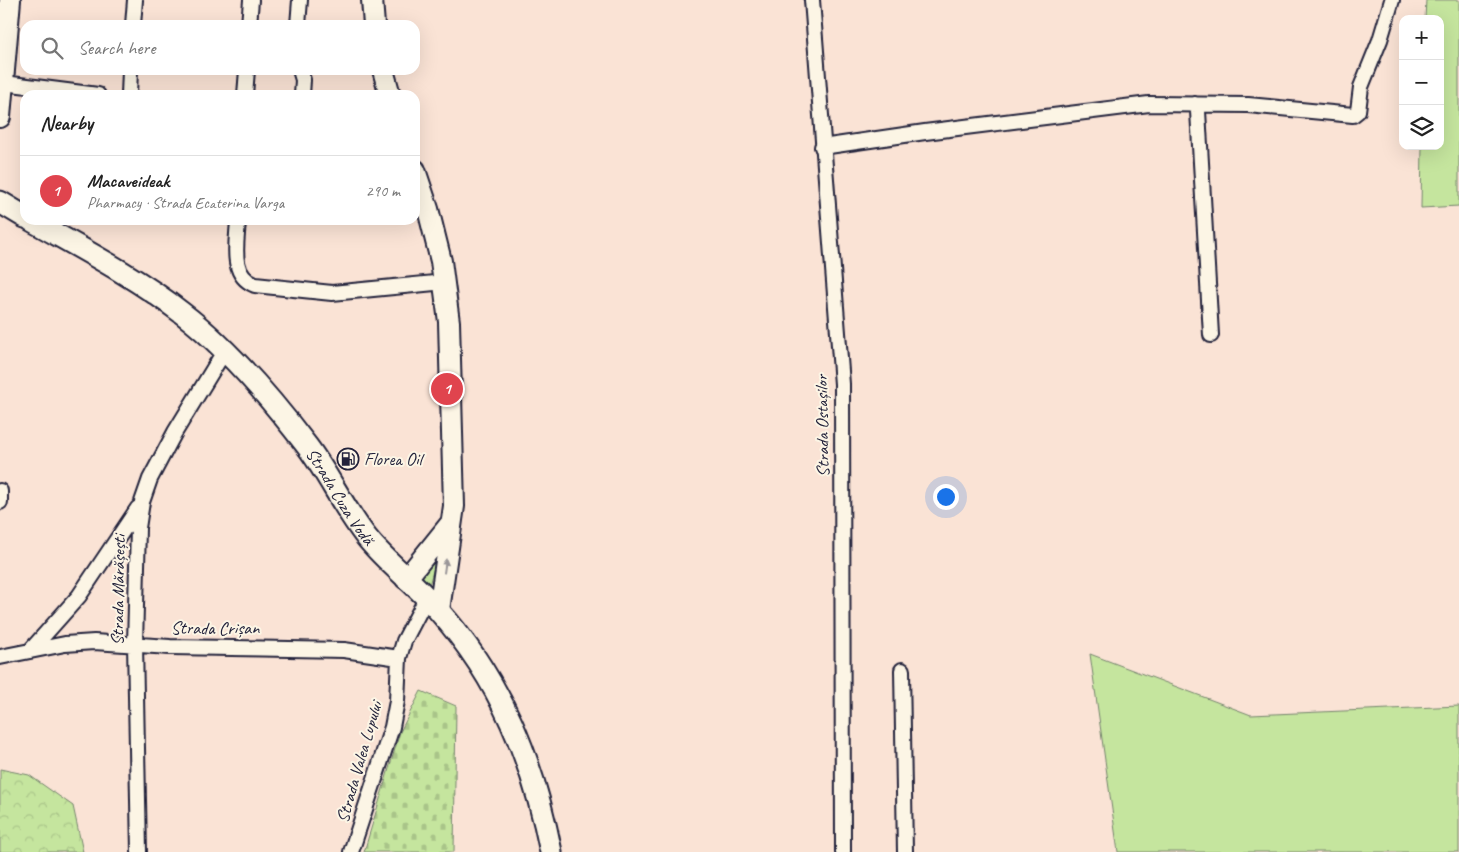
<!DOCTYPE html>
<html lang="en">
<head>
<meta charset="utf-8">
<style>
  :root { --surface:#fff; --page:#f2f2f2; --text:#222; --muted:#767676; --line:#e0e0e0; --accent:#22223b }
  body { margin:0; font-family:Caveat,sans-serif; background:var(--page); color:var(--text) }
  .controls { position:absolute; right:15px; top:15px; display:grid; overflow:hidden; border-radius:10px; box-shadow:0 5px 20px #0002 }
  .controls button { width:45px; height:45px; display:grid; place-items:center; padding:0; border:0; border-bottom:1px solid var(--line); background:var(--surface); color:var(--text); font:25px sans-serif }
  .you { position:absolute; left:945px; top:496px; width:18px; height:18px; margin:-12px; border:4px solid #fff; border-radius:50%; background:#1a73e8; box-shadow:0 0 0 8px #1a73e833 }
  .badge { display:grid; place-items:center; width:32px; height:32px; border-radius:50%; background:var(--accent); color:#fff; font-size:16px; font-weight:700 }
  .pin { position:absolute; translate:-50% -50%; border:2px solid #fff; box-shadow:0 1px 5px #0006 }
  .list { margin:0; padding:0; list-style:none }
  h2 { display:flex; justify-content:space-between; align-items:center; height:65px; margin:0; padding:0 20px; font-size:21px }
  h2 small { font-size:16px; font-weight:400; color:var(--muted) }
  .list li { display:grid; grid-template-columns:32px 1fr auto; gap:15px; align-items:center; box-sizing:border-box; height:70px; padding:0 20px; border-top:1px solid var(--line) }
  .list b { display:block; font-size:19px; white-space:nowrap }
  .list p { margin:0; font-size:16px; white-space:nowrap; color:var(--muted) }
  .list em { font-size:16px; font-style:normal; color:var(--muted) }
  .icon { flex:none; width:28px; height:28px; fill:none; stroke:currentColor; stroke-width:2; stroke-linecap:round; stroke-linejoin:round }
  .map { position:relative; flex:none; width:1459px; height:852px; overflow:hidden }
  .search { position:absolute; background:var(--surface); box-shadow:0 5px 20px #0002; left:20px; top:20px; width:400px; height:55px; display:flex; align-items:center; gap:12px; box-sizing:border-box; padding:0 18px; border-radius:15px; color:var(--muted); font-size:19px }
  .panel { position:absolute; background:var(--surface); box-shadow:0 5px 20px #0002; left:20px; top:90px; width:400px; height:135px; border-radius:15px }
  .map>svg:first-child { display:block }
</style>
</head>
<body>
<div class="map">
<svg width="1459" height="852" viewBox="0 0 1459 852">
  <defs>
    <pattern id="forest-crowns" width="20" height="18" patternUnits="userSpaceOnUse" patternTransform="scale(1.25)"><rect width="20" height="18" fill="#c5e59e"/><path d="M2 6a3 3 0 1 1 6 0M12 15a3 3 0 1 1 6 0" fill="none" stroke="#a9c489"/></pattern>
    <pattern id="cemetery-stones" width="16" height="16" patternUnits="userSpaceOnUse" patternTransform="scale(1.25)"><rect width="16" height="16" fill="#c5e59e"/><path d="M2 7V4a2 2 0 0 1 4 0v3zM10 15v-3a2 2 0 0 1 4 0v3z" fill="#a9c489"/></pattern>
  </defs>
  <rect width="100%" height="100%" fill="#fae3d5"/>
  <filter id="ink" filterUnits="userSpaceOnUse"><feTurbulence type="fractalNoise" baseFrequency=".02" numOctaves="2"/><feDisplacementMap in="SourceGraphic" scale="10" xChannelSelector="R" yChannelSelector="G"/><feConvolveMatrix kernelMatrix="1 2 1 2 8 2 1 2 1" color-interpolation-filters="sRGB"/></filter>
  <g filter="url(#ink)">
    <!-- green -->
    <path fill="#c5e59e" stroke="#74846c" d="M1426 0H1459V206L1421 208 1422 146H1440V19H1425Z
      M432 559 436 560 428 589 418 581Z
      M1090 654 1251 715 1459 706V852H1118Z"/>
    <!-- forest -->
    <path fill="url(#forest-crowns)" stroke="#74846c" d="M0 769 29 775 73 806 83 852H0Z"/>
    <!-- cemetery -->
    <path fill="url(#cemetery-stones)" stroke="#74846c" d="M421 691 456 706 454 852H364L400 732Z"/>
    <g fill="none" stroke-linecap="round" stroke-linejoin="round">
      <!-- street casing -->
      <g stroke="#22223b" stroke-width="18">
        <path id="street" d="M812 0 842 384 843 852
          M133 25 135 0
          M249 25 251 0
          M298 25 300 0
          M300 70 303 80 302 95
          M4 83 98 95
          M129 95 130 70
          M245 95 247 70
          M1195 104 1198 111 1211 335
          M822 147 925 132 1149 104 1248 105 1353 115 1358 111 1361 87 1380 40 1392 0
          M238 220C237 243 229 275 255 285L332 293 445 282
          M0 491V502
          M30 651 79 596 138 508
          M0 657 65 644 94 642 170 647 344 650 399 658
          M902 670 905 852
          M139 852 135 644 138 528 142 502 150 479 175 432 225 350
          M351 852 392 727 397 701 399 658 404 641 427 597"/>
      </g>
      <!-- secondary casing -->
      <g stroke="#22223b" stroke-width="24">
        <path id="secondary" d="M372 0 374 25
          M383 70 390 95
          M0 117 10 0
          M415 170 428 209 441 261 449 322 454 506 439 610
          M406 579 451 523"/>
      </g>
      <!-- primary casing -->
      <g stroke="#22223b" stroke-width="25">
        <g id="primary">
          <path d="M0 202 25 217"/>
          <path id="s1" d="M31 220C82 249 136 277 182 313 228 348 272 400 307 446 329 475 344 509 367 538 388 564 416 584 438 610 501 680 533 761 551 852"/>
        </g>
      </g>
      <!-- street -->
      <use href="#street" stroke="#fcf5e5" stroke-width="14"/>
      <!-- secondary -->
      <use href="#secondary" stroke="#fcf5e5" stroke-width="20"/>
      <!-- primary -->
      <use href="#primary" stroke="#fcf5e5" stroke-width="21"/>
    </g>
    <!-- one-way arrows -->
    <defs><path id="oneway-solid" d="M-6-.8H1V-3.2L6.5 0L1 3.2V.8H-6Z" transform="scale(1.25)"/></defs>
    <use fill="#9a9698" href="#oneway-solid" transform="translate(445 566) rotate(-82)"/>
  </g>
  <!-- icons -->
  <defs>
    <g id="fuel-ring" transform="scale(1.125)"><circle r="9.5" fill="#fcf5e5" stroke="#22223b" stroke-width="1.5"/><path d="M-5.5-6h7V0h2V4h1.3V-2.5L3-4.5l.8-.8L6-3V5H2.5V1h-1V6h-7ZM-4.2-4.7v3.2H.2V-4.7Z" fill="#22223b"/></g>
  </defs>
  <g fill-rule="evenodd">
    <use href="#fuel-ring" x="348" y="459"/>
  </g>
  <g text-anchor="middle" stroke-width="4" stroke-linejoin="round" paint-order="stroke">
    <!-- street labels -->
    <g font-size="18" fill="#22223b" stroke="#fcf5e5">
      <text transform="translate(822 426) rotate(-91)" y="6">Strada Ostașilor</text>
      <text dy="6" stroke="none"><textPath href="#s1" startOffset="421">Strada Cuza Vodă</textPath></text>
      <text transform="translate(118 590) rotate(-89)" y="6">Strada Mărășești</text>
      <text x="215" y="634">Strada Crișan</text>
      <text transform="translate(359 762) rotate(-74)" y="6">Strada Valea Lupului</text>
    </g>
    <!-- poi labels -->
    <g font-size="18" fill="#22223b" stroke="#fcf5e5" text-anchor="start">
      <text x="364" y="465">Florea Oil</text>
    </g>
  </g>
</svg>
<div class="controls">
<button>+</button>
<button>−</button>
<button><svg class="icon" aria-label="layers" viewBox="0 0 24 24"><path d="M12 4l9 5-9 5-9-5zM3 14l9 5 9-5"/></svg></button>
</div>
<div class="you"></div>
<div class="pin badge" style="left:447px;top:389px;background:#e0444e">1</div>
<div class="search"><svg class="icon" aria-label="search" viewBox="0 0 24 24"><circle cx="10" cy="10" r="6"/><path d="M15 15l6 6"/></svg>Search here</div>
<section class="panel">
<h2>Nearby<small></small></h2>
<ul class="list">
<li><span class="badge" style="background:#e0444e">1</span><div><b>Macaveideak</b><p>Pharmacy · Strada Ecaterina Varga</p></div><em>290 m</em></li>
</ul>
</section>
</div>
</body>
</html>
